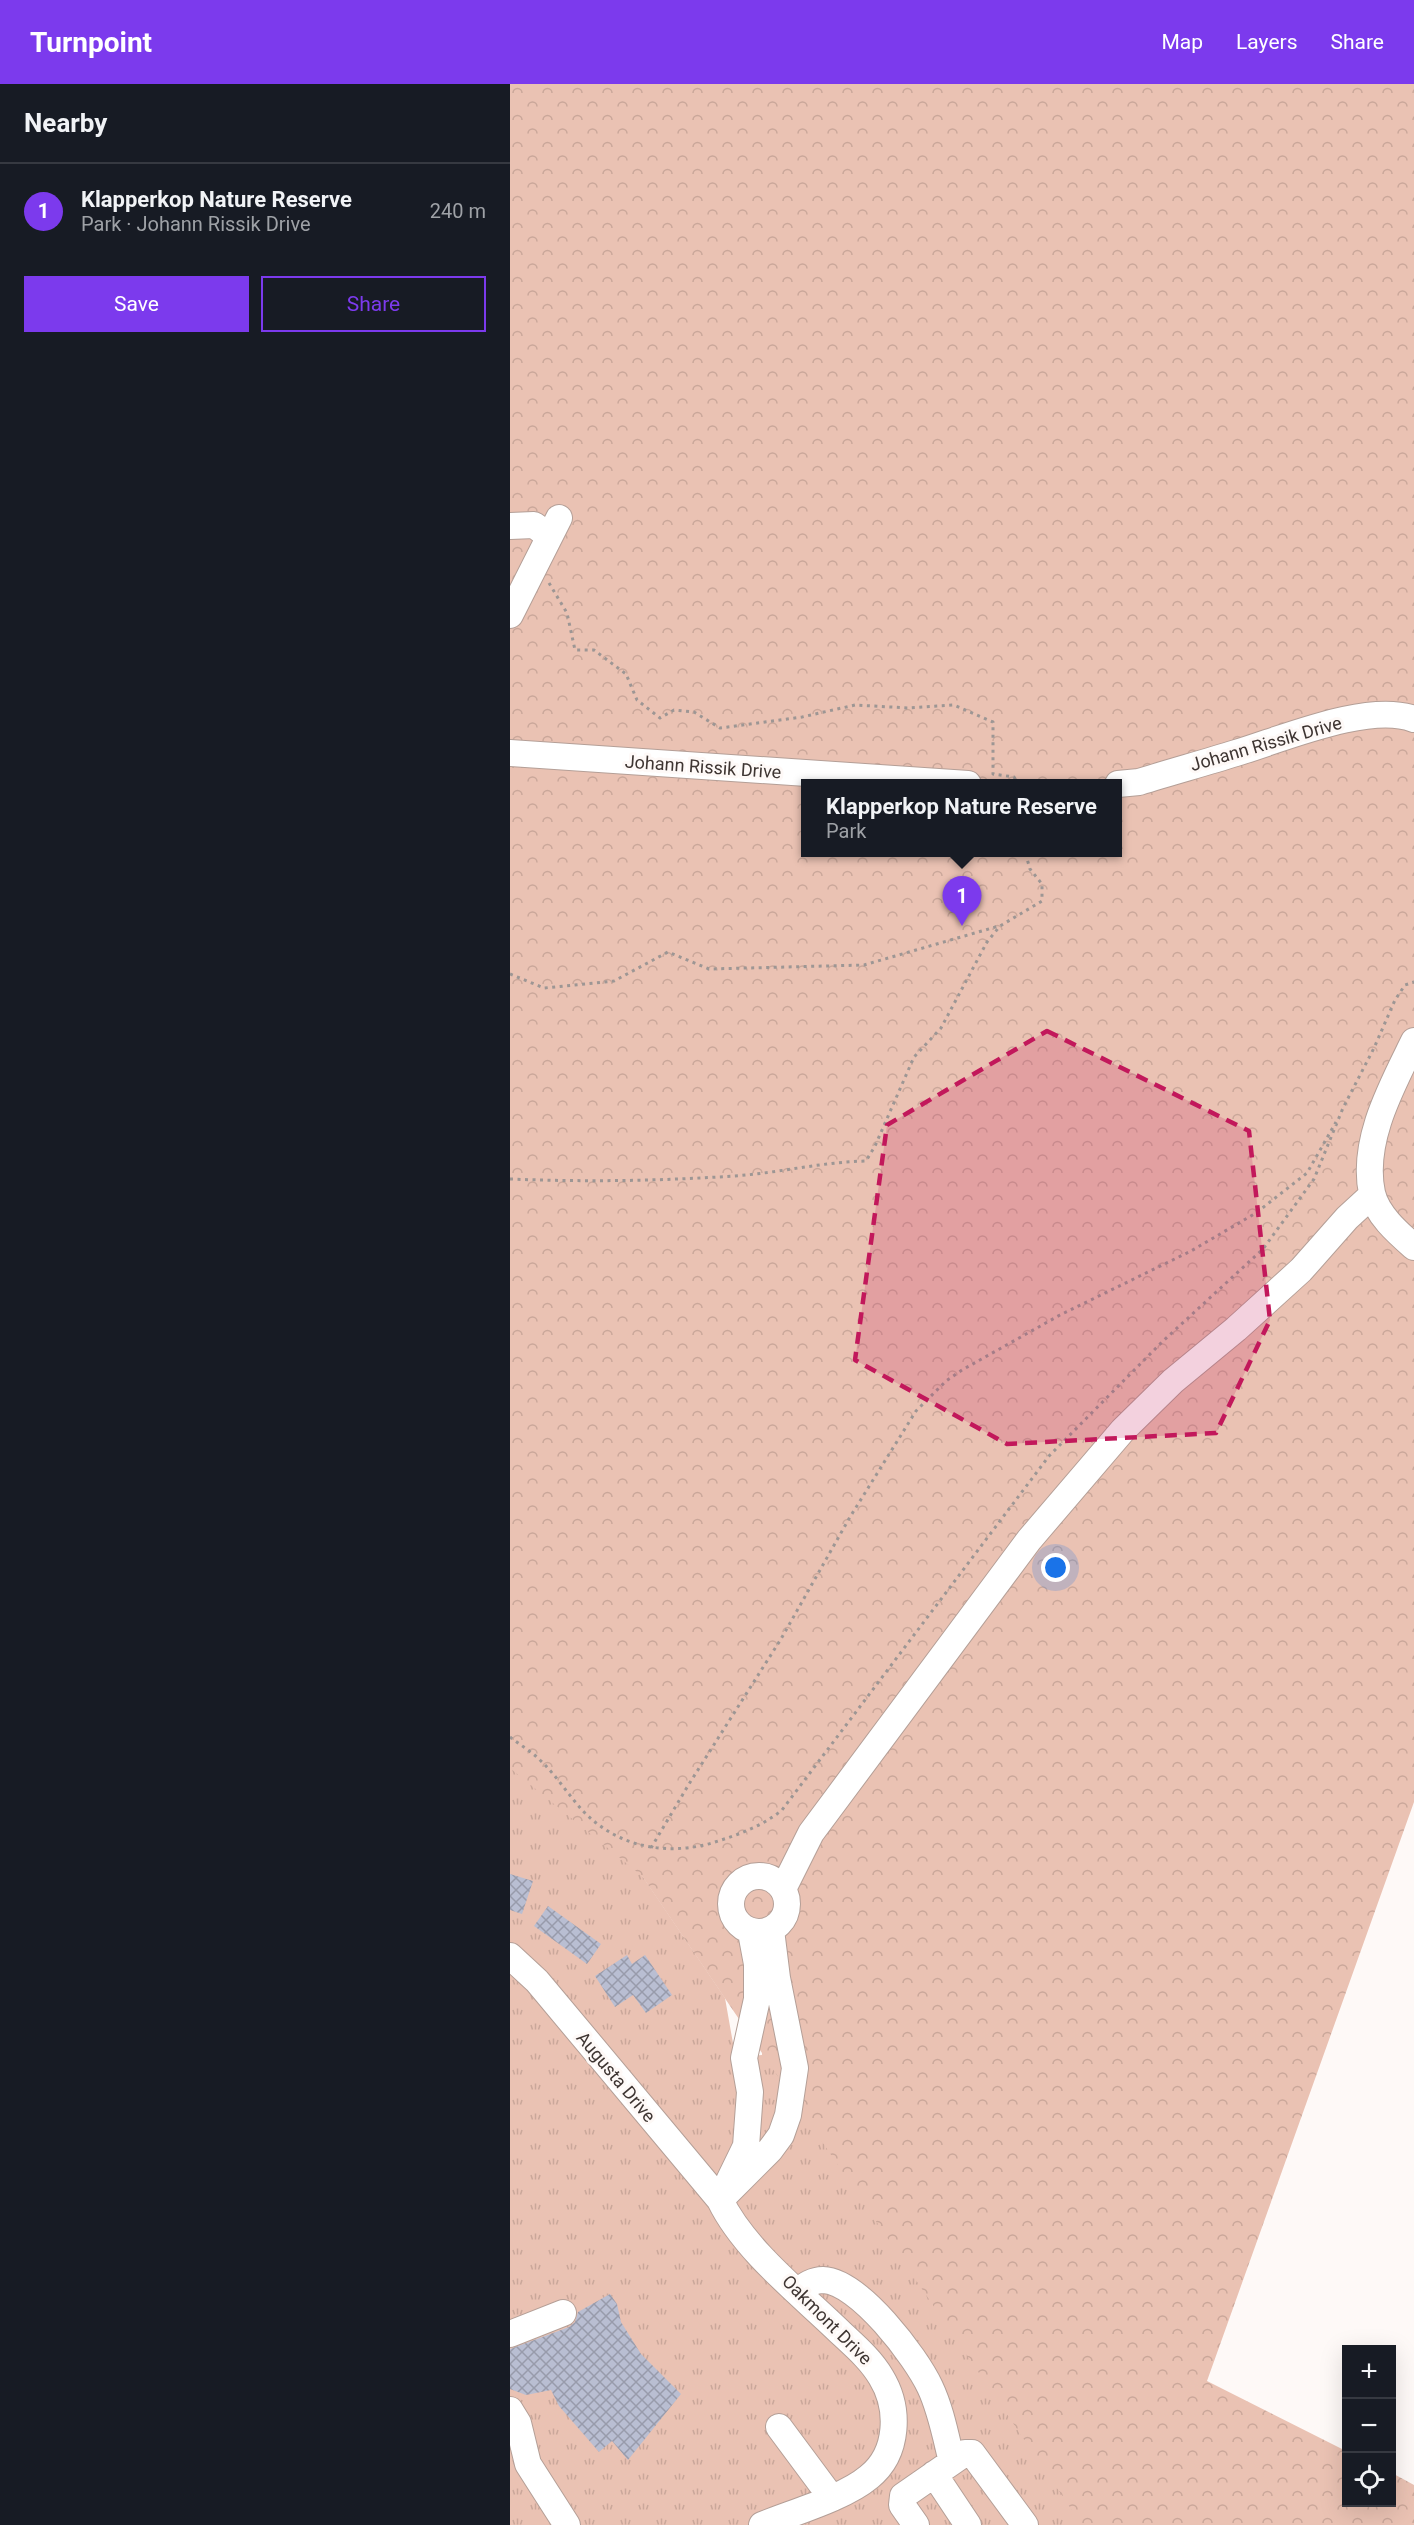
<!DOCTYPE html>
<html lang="en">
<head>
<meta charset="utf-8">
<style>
  :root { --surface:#171b24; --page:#242831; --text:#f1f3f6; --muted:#9ea1a6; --line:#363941; --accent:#7c3aed }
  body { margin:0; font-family:Roboto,sans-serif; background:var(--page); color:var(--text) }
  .controls { position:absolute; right:18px; bottom:18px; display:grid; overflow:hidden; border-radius:0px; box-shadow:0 6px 24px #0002 }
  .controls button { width:54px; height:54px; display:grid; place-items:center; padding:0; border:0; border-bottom:2px solid var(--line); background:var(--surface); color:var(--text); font:30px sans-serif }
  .you { position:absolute; left:546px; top:1484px; width:21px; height:21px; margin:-15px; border:4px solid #fff; border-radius:50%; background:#1a73e8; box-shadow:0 0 0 9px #1a73e833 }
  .badge { display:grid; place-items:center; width:39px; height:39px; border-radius:50%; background:var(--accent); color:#fff; font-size:20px; font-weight:700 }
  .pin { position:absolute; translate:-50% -50px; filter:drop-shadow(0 2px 3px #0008) }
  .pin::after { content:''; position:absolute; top:32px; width:21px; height:18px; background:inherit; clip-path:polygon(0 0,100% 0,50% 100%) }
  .popup { position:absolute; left:291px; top:695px; width:321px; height:78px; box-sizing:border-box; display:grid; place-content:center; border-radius:0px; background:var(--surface); filter:drop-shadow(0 2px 4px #0005); font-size:20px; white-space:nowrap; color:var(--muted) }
  .popup b { font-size:22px; color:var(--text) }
  .popup::after { content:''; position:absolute; left:50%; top:100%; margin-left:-12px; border:12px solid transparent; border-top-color:var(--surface) }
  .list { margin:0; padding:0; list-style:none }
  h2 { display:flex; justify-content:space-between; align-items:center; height:78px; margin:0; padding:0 24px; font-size:26px }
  h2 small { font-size:20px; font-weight:400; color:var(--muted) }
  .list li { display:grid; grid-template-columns:39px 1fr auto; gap:18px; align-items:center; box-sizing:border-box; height:96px; padding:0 24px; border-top:2px solid var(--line) }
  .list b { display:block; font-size:22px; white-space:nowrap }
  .list p { margin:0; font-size:20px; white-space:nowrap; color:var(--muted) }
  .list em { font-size:20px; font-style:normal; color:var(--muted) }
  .actions { display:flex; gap:12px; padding:18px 24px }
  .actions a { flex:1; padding:14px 0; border:2px solid var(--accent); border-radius:0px; text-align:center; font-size:21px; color:var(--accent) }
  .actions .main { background:var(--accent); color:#fff }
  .icon { flex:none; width:33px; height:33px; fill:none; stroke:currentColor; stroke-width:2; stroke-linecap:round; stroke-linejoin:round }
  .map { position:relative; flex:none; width:904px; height:2441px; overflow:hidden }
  header { display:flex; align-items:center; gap:36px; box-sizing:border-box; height:84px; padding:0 30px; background:var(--accent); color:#fff }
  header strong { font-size:28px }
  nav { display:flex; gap:33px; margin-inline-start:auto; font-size:21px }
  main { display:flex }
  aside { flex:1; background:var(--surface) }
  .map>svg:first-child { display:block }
</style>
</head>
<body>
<header>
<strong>Turnpoint</strong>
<nav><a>Map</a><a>Layers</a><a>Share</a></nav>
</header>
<main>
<aside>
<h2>Nearby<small></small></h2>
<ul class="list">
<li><span class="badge">1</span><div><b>Klapperkop Nature Reserve</b><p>Park · Johann Rissik Drive</p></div><em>240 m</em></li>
</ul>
<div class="actions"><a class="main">Save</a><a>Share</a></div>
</aside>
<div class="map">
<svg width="904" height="2441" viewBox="0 0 904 2441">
  <defs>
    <pattern id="grass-tufts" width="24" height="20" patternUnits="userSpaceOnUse" patternTransform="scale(1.5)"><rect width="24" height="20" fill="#eac2b3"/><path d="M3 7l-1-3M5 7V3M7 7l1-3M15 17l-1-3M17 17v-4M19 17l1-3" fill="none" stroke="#caa79a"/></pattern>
    <pattern id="forest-crowns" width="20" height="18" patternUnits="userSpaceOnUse" patternTransform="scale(1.5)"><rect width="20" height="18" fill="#eac2b3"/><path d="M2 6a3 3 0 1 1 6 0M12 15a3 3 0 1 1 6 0" fill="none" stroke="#caa79a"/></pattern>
    <pattern id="building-cross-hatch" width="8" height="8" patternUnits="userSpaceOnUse" patternTransform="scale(1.5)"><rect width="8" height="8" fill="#b9bed2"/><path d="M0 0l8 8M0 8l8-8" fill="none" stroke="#989bab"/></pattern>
  </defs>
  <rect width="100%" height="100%" fill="#fef9f7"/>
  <!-- grass -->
  <path fill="url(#grass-tufts)" d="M0 1682 131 1790 215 1914 224 1965 239 1972 252 1971V1963L573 2441H0Z"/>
  <!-- forest -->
  <path fill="url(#forest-crowns)" fill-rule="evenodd" d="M0 0H904V1718L697 2297 836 2367V2418H882V2389L904 2401V2441H572L132 1792 0 1684ZM296 700H608V768H296Z"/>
  <!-- building -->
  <path fill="url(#building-cross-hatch)" d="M0 1790 23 1797 12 1830 0 1826Z
    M38 1822 91 1860 77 1880 24 1842Z
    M117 1871 122 1880 135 1871 162 1911 136 1929 123 1911 105 1923 85 1892Z
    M100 2210 107 2220 111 2238 131 2270 171 2310 118 2376 102 2357 89 2368 49 2322 41 2306 16 2311 0 2305V2265L59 2243 65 2238 68 2228Z"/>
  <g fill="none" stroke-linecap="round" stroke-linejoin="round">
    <!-- minor casing -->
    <g stroke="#b49f97" stroke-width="28">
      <path id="minor" d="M0 442 24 441 39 452
        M0 531 49 434
        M0 669 458 700
        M608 700 629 698C661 688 694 679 726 669 773 655 858 618 904 635
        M904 957C882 1002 851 1057 862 1109 867 1131 888 1149 904 1163
        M221 1820a28 28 0 1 1 56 0a28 28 0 1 1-56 0Z
        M273 1805 301 1749 519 1456 613 1346 663 1297 726 1245 791 1186 837 1134 862 1111
        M0 1872 27 1897 210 2116C234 2166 291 2210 332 2250 346 2263 361 2276 371 2293 390 2324 389 2369 359 2393 334 2414 284 2428 252 2441
        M219 2097 236 2062 240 2008 234 1974 247 1915V1880L241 1848
        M210 2116 260 2066 271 2051 278 2031 285 1984 267 1894 261 1846
        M288 2207C296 2201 303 2196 313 2196 349 2197 406 2273 420 2303 431 2326 436 2354 442 2378
        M0 2250 53 2229
        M0 2326 8 2339 18 2380 57 2441
        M269 2343 321 2413
        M424 2390 458 2441
        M406 2441 392 2421 393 2412 455 2369H462L515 2441"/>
    </g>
    <!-- path -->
    <path stroke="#9d9694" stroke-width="3" stroke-dasharray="3 4.5" stroke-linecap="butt" d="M39 499 57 529 65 566H84L116 590 127 616 150 634 164 626 184 628 210 644 292 633 345 621 399 624 444 621 483 638V690L504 693 508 700
      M0 890 34 904 104 897 158 868 199 885 354 881 489 842
      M0 1095C75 1098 149 1097 224 1092 269 1089 311 1078 356 1077L365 1062 404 973 431 944 477 858 490 842 532 817V800L520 785 515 768
      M0 1653C10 1661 21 1667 30 1676 46 1691 59 1712 74 1728 108 1763 156 1772 202 1759 227 1751 251 1743 272 1726L539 1372 653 1257 753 1165 804 1095 833 1024 864 964 885 916 895 901 904 898
      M141 1764 179 1700 271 1555 340 1433 406 1327 436 1297 452 1286 550 1231 681 1167 746 1129 797 1089 826 1038"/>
    <!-- minor -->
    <use href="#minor" stroke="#fff" stroke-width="26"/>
  </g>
  <!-- marked area -->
  <path fill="#c2185b" fill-opacity="0.2" stroke="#c2185b" stroke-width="4.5" stroke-dasharray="12 8" stroke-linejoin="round" d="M537 947 739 1047 760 1236 706 1349 497 1360 345 1276 377 1041Z"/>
  <g text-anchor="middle" stroke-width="6" stroke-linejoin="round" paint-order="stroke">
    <!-- street labels -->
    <g font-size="18" fill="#3e3532" stroke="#fef9f7">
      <text transform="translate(756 660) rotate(-16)" y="6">Johann Rissik Drive</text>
      <text transform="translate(193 683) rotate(4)" y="6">Johann Rissik Drive</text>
      <text transform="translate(106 1993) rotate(50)" y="6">Augusta Drive</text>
      <text transform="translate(317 2236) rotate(45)" y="6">Oakmont Drive</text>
    </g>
  </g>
</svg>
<div class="controls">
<button>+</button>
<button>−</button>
<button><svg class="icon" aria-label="locate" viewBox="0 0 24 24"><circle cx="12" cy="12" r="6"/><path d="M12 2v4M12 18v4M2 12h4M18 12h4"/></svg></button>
</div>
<div class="you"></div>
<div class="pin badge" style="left:452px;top:842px">1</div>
<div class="popup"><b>Klapperkop Nature Reserve</b>Park</div>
</div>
</main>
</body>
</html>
